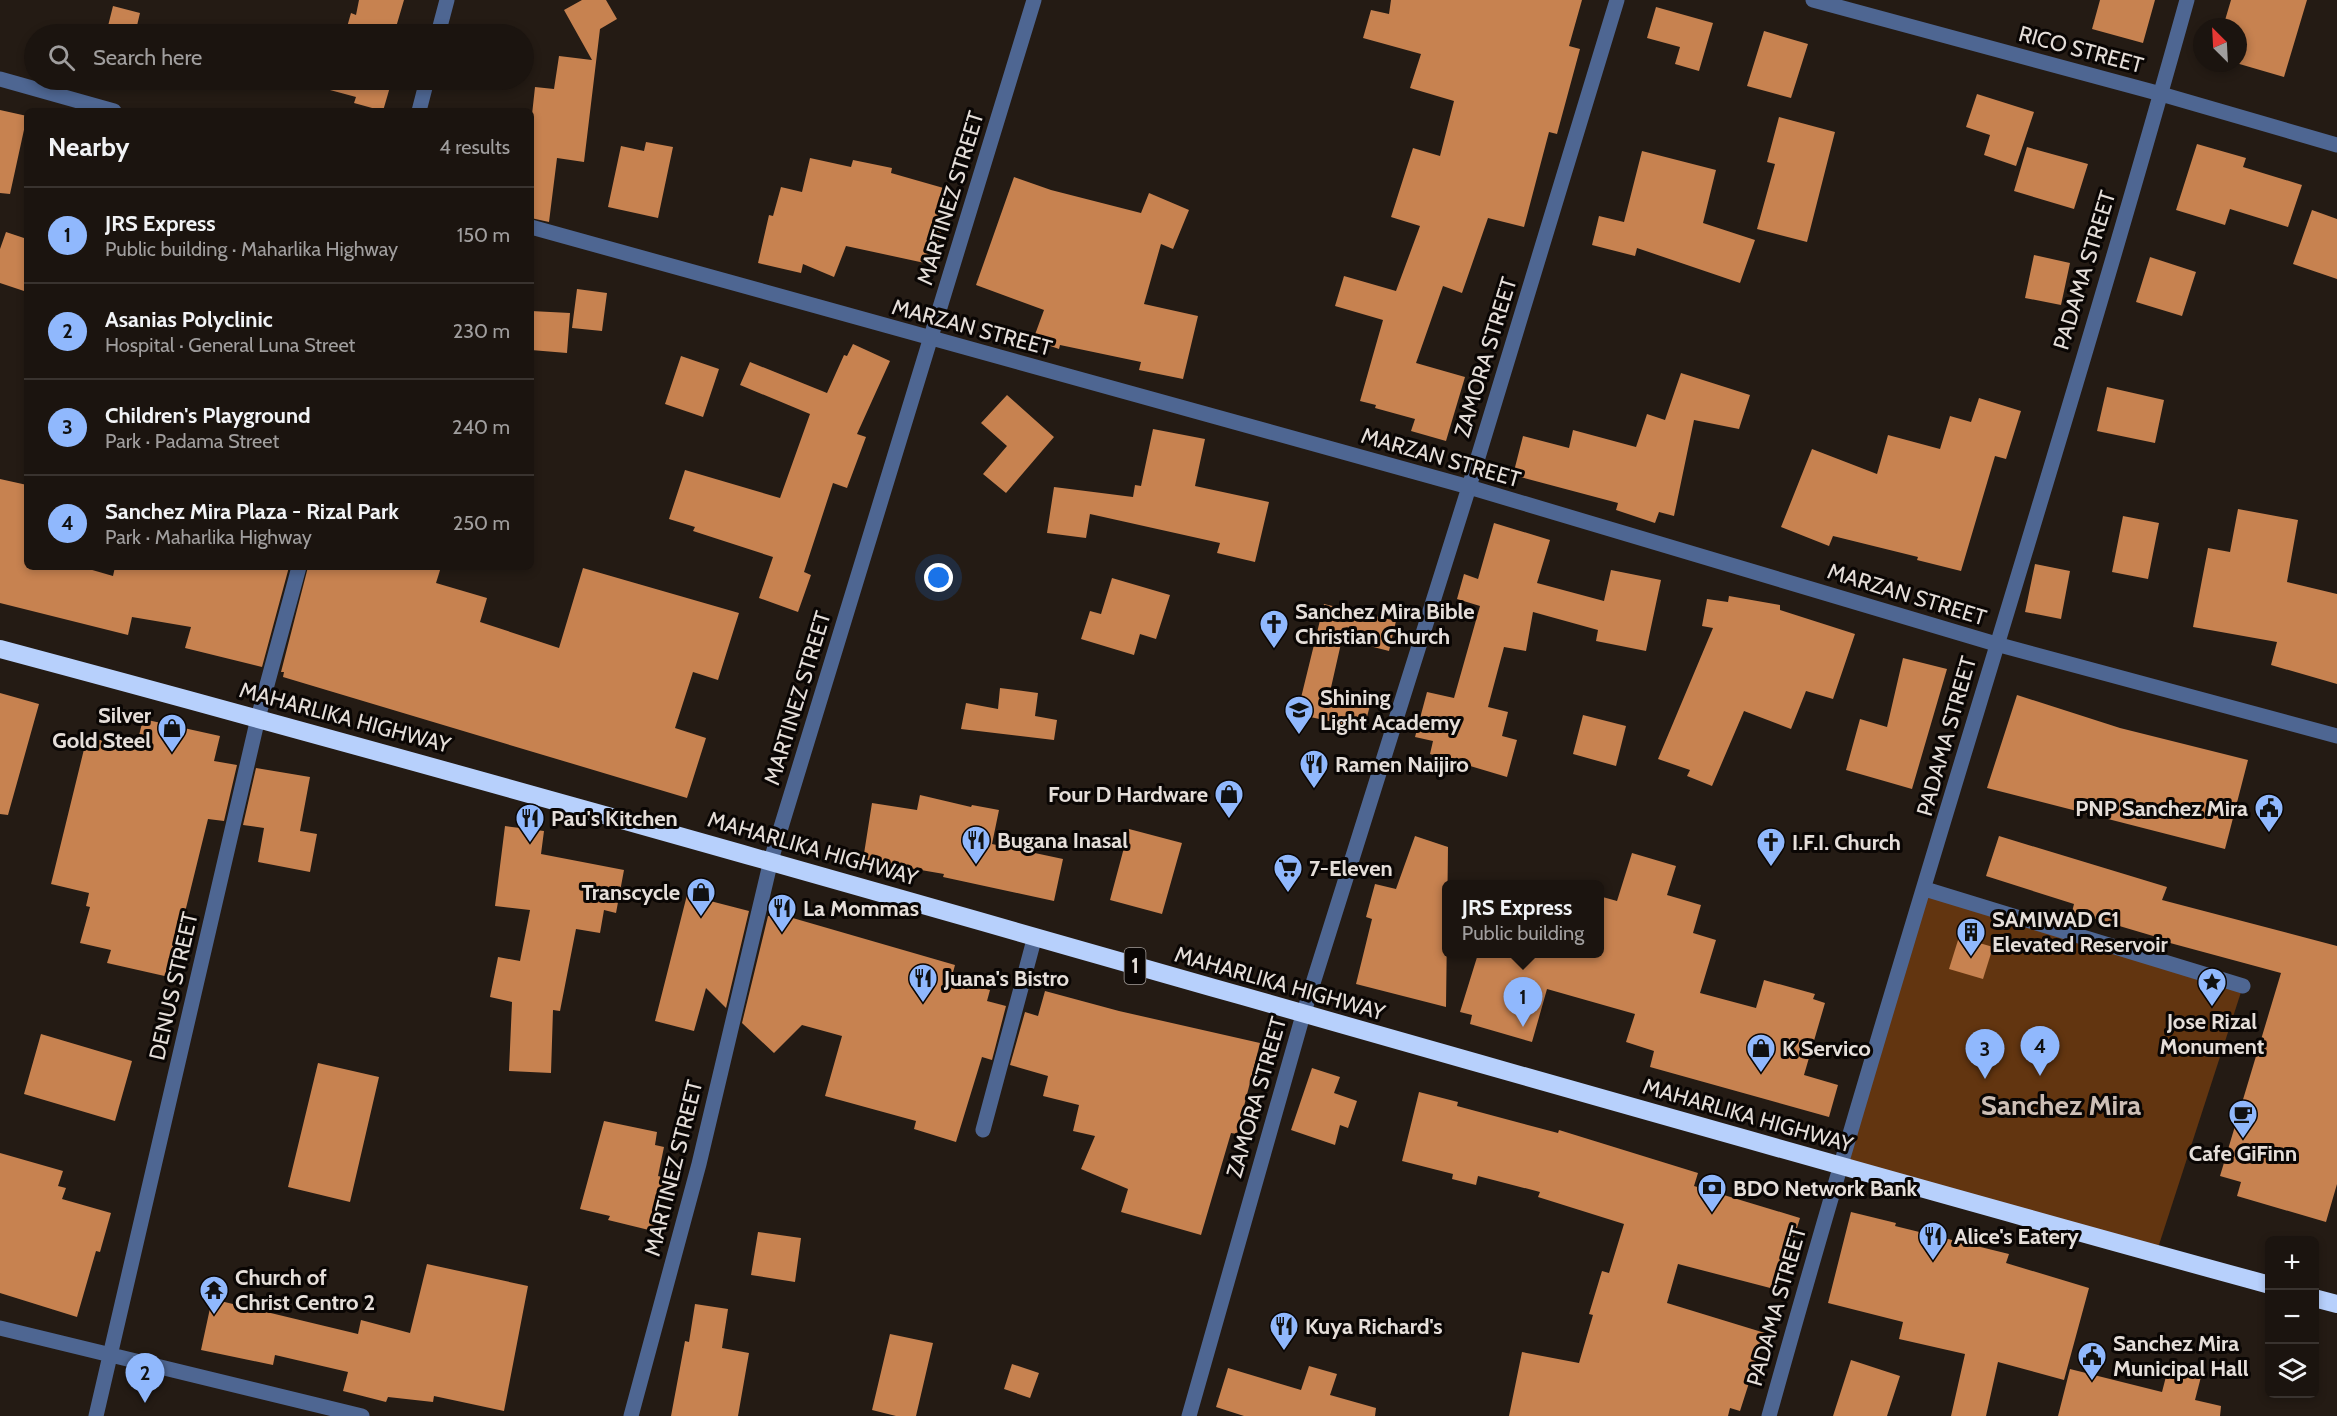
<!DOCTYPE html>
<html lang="en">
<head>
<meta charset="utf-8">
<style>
  :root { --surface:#1b140f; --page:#241d18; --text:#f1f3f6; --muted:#a09e9e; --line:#39332f; --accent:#90b8fd }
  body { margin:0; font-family:Cabin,sans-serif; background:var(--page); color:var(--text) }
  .controls { position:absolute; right:18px; bottom:18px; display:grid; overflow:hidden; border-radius:9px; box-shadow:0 3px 9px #0003 }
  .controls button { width:54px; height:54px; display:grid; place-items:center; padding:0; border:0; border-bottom:2px solid var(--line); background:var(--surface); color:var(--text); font:30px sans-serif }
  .compass { position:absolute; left:2193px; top:18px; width:54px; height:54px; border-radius:50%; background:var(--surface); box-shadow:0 3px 9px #0003; rotate:336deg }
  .you { position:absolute; left:939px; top:578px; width:21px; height:21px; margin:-15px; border:4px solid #fff; border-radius:50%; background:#1a73e8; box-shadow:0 0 0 9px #1a73e833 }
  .badge { display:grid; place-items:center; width:39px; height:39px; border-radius:50%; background:var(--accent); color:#111; font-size:20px; font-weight:700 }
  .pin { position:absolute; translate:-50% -50px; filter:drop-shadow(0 2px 3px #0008) }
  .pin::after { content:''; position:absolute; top:32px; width:21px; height:18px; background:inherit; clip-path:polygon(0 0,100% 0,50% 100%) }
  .popup { position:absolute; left:1442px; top:880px; width:162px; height:78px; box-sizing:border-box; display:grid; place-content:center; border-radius:9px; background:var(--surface); filter:drop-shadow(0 2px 4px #0005); font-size:20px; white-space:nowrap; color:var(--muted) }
  .popup b { font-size:22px; color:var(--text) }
  .popup::after { content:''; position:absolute; left:50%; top:100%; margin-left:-12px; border:12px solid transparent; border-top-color:var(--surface) }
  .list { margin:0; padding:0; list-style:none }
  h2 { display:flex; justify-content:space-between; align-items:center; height:78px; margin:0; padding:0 24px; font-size:26px }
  h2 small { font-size:20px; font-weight:400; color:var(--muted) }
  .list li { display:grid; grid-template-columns:39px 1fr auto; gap:18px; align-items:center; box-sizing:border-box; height:96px; padding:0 24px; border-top:2px solid var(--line) }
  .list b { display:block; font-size:22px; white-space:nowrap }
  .list p { margin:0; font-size:20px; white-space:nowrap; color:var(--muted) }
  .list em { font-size:20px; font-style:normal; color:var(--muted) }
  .icon { flex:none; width:33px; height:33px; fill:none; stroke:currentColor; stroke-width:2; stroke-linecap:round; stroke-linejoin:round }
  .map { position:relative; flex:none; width:2337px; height:1416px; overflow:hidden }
  .search { position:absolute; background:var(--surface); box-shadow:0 3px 9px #0003; left:24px; top:24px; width:510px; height:66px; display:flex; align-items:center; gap:15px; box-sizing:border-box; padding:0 21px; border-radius:33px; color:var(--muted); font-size:22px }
  .panel { position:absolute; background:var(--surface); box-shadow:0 3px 9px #0003; left:24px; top:108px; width:510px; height:462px; border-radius:9px }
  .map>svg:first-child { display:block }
</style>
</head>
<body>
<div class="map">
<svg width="2337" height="1416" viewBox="0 0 2337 1416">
  <rect width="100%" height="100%" fill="#241b14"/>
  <!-- green -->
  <path fill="#623510" d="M1925 889 2243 986 2156 1254 1838 1166Z"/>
  <!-- building -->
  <path fill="#c78250" d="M359 0H404L394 34H345L351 13 356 15Z
    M582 0H606L617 19 600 29 584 162 557 158 549 222 531 218V124L535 87 554 89 559 56 592 60 564 10Z
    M1391 0H1582L1569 46 1580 49 1557 134 1549 132 1524 227 1488 218 1462 293 1443 286 1416 363 1465 377 1446 441 1411 431 1415 419 1375 408 1376 405 1360 401 1383 320 1335 306 1344 276 1396 291 1420 226 1391 217 1413 148 1440 156 1454 101 1410 88 1421 54 1363 38 1371 10 1389 14Z
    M2100 0H2155L2143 43 2092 29Z
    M2231 0H2307L2284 77 2236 63H2238V27H2223Z
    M113 6 140 13 135 34H106Z
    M1656 7 1713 23 1699 71 1675 64 1680 47 1647 38Z
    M1764 31 1808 44 1791 98 1747 86Z
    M332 80H392L383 111 354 103 356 97 330 90Z
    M1977 94 2034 112 2016 166 1984 155 1990 135 1966 127Z
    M0 110 27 116 10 194 0 193Z
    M1779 117 1835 132 1807 242 1757 229 1775 164 1767 162Z
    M646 142 673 147 658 218 608 207 621 146 644 151Z
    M2197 144 2246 158 2243 167 2302 185 2288 227 2230 209 2225 225 2176 210Z
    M2027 147 2088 164 2074 209 2014 191Z
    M1642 151 1716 170 1703 223 1755 240 1740 283 1637 248 1635 256 1592 245 1599 216 1624 222Z
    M810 158 851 167 853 160 892 168 891 173 947 189 938 226 942 227 934 265 846 246 834 277 803 264 801 273 758 263 769 215 773 216 781 187 802 192Z
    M1014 177 1051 190 1141 213 1149 193 1189 210 1173 249 1161 244 1144 304 1198 316 1183 379 1139 370 1141 362 1060 345 1059 349 1033 340 1044 310 976 285Z
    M2312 210 2337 219V279L2293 264Z
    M6 232 27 239V292L0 283V249Z
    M2034 255 2070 263 2061 305 2025 298Z
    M2150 257 2196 272 2182 316 2136 302Z
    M577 289 607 293 602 331 572 328Z
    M531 311 570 313 567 353 531 350Z
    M853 344 890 361 857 434 866 437 847 488 833 483 804 572 811 575 798 612 759 598 773 557 693 531 695 527 669 519 685 470 780 498 810 414 740 385 750 362 827 393 844 355 847 356Z
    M681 356 719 369 703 417 665 404Z
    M1681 373 1750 395 1739 429 1694 420 1674 516 1659 512 1655 523 1616 510 1618 503 1513 475 1523 436 1569 448 1573 430 1636 447 1647 414 1665 420Z
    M2107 387 2164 400 2155 443 2097 431Z
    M1007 395 1054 437 1006 493 983 474 1007 446 981 423Z
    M1979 398 2021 411 2006 459 1995 456 1961 571 1917 560 1918 557 1833 536 1829 546 1781 527 1812 449 1877 474 1888 435 1940 449 1950 416 1971 422Z
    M1153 429 1205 439 1195 486 1269 502 1255 562 1217 553 1220 543 1090 514 1086 538 1047 533 1054 487 1133 497 1135 485 1141 486Z
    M0 479 27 485V567H82L113 576 115 567H289L262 667 185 648 191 627 132 617 128 635 0 603Z
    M2238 509 2298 520 2287 582 2337 594V684L2271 665 2277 642 2193 627 2208 548 2230 552Z
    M2123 516 2159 523 2148 579 2112 572Z
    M1494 523 1550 540 1537 583 1604 601 1611 570 1661 580 1646 651 1596 641 1598 630 1533 612 1526 651 1504 647 1488 707 1508 712 1502 736 1517 740 1507 777 1430 754 1433 741 1415 737 1427 692 1454 698 1480 606 1457 599 1464 574 1478 579Z
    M2035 564 2070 571 2061 619 2025 612Z
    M308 567H441L436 583 487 598 480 622 559 648 583 568 739 613 718 680 693 672 675 728 706 738 687 798 283 677 284 672H281Z
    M1112 578 1170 595 1156 639 1140 634 1134 655 1081 639 1090 611 1101 614Z
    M1729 596 1780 605V610L1855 634 1833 699 1806 691 1791 729 1744 711 1712 786 1687 776 1690 770 1658 759 1713 628 1702 626 1707 599 1728 602Z
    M1324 604 1396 621 1389 651 1342 639 1330 692 1371 701 1364 729 1297 714Z
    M1903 658 1947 669 1912 789 1846 770 1860 719 1887 727Z
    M1000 688 1038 693 1035 716 1057 720 1054 740 961 729 966 703 998 709Z
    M0 693 39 704 8 815 0 814Z
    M2017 695 2120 728 2248 760 2225 849 1987 788Z
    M1583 715 1626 726 1616 766 1573 754Z
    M143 719 220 736 214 761 237 765 224 821 208 819 169 977 107 963 111 950 80 943 90 907 86 906 89 893 51 884 87 737 136 748Z
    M256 768 310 777 300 831 317 834 310 872 258 862 264 828 243 825Z
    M920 795 971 807 972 805 999 810 992 844 1063 859 1054 901 943 877 944 874 863 860 872 803 917 810Z
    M505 826 544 831 541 854 624 870 616 913 604 910 600 933 576 929 560 1011 553 1010 551 1073 509 1071 512 1002 490 997 498 957 520 961 530 910 495 906Z
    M1129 829 1182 843 1162 914 1110 900Z
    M1415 836 1448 847 1446 1007 1356 984 1372 919 1366 917 1375 884 1396 889Z
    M1999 836 2167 887 2162 900 2337 946V1184L2326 1222 2237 1196 2241 1182 2220 1176 2281 973 2159 940 2160 938 2072 912 2074 904 1986 876Z
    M1632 853 1676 866 1667 895 1701 905 1693 933 1716 940 1700 993 1756 1008 1764 980 1815 994 1813 999 1825 1003 1804 1075 1838 1085 1829 1117 1650 1067 1654 1051 1626 1042 1635 1014 1547 989 1532 1042 1470 1024 1472 1015 1460 1012 1478 954H1599V896L1617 901Z
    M687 895 749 911 726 1008 706 988 694 1031 655 1021Z
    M772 912 955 965 951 980 990 990 987 1001 1006 1006 992 1060 982 1057 956 1142 914 1129 916 1121 825 1096 842 1036 802 1025 774 1053 742 1023 768 916H771Z
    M1959 937 1993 947 1983 979 1949 969Z
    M1045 991 1119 1011 1260 1043 1237 1134 1231 1133 1201 1235 1121 1212 1128 1189 1081 1169 1095 1136 1073 1131 1079 1105 1043 1096 1048 1076 1010 1065 1025 1012 1038 1016Z
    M41 1034 132 1061 115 1121 24 1094Z
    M318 1063 379 1077 350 1202 288 1187Z
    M1312 1068 1340 1077 1334 1093 1357 1101 1348 1128 1340 1125 1335 1145 1291 1130Z
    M1419 1092 1458 1102 1457 1106 1558 1133 1559 1130 1698 1173 1694 1186 1800 1218 1778 1290 1678 1264 1667 1303 1765 1333 1740 1411 1730 1408 1728 1416H1509L1522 1352 1579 1363 1593 1315 1589 1314 1602 1271 1609 1273 1624 1224 1538 1197 1540 1192 1478 1176 1476 1185 1452 1179 1453 1174 1402 1161Z
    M604 1121 657 1132 655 1145 664 1147 658 1176 667 1178 653 1231 608 1220 610 1216 580 1209Z
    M0 1153 63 1171 58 1186 66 1188 62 1199 111 1213 100 1252 96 1251 77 1317 0 1293Z
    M1851 1212 1896 1223 1895 1226 2009 1254 2006 1263 2089 1288 2064 1380 1998 1362 1986 1416H1951L1965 1354 1899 1339 1903 1322 1828 1303Z
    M758 1232 801 1238 795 1282 751 1275Z
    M427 1264 528 1286 504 1411 434 1396 433 1402 388 1397 386 1402 343 1391 348 1372 275 1355 273 1365 201 1350 212 1299 358 1334 361 1320 410 1333Z
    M695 1304 728 1309 722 1348 749 1353 738 1416H671L685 1341 689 1342Z
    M890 1334 933 1343 916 1416H896L872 1410Z
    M1851 1360 1900 1376 1887 1416H1833Z
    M2170 1361 2203 1369 2195 1400 2221 1406 2220 1416H2058L2070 1369 2162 1392Z
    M1012 1364 1039 1373 1030 1398 1004 1389Z
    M1309 1366 1337 1374 1330 1395 1376 1408 1375 1416H1244L1216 1407 1228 1368 1301 1390Z"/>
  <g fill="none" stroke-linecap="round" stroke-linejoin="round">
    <!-- minor -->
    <path stroke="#4e6692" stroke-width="15" d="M1813 0 2161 94 2337 145
      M438 34 447 0
      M0 79 114 111
      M419 111 427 80
      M531 227 1469 487 1996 644 2337 736
      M1925 889 2243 986
      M983 1130 1035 936
      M0 1328 362 1416
      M96 1416 258 718 299 567
      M631 1416 699 1164 771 860 1034 0
      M1189 1416 1303 1015 1469 487 1617 0
      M1769 1416C1901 942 2055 474 2187 0"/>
    <!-- highway -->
    <path stroke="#b7d0fc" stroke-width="18" d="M0 649C759 852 1512 1078 2270 1285
      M2314 1298 2337 1304"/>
  </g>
  <!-- icons -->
  <defs>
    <g id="church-pin" transform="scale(1.5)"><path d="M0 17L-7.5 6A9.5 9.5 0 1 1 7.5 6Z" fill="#90b8fd" stroke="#0a0604"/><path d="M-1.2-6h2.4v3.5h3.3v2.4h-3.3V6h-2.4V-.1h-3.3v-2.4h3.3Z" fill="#111"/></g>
    <g id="school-pin" transform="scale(1.5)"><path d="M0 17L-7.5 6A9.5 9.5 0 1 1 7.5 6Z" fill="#90b8fd" stroke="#0a0604"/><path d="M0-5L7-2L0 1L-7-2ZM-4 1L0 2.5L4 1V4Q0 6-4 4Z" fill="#111"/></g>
    <g id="shop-pin" transform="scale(1.5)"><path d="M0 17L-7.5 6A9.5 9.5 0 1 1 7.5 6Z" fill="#90b8fd" stroke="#0a0604"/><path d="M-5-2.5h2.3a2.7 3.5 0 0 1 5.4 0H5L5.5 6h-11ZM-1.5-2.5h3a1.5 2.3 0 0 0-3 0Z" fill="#111"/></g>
    <g id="restaurant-pin" transform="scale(1.5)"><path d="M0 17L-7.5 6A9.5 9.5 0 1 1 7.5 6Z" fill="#90b8fd" stroke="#0a0604"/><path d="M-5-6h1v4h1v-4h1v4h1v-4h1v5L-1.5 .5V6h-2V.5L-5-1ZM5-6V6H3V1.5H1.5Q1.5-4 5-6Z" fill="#111"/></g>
    <g id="civic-pin" transform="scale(1.5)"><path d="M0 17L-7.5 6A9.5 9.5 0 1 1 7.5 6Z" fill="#90b8fd" stroke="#0a0604"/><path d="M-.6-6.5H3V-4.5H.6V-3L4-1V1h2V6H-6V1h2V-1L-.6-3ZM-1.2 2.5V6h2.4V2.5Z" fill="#111"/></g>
    <g id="supermarket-pin" transform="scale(1.5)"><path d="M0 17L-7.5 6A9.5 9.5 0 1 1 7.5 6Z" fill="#90b8fd" stroke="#0a0604"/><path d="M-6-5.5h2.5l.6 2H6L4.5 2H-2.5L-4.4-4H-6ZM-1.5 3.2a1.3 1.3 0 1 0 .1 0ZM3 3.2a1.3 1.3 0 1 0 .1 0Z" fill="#111"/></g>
    <g id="building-pin" transform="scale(1.5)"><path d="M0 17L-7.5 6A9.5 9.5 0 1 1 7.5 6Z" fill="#90b8fd" stroke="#0a0604"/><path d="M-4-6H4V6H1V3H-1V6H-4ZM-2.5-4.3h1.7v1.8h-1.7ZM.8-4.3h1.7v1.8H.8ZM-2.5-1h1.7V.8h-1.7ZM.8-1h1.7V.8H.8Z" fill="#111"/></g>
    <g id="sight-pin" transform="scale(1.5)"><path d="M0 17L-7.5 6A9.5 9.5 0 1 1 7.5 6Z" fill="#90b8fd" stroke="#0a0604"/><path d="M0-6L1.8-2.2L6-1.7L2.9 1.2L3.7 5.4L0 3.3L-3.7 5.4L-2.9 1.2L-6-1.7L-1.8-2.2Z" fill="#111"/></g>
    <g id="cafe-pin" transform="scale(1.5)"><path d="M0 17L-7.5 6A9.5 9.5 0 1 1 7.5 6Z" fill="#90b8fd" stroke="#0a0604"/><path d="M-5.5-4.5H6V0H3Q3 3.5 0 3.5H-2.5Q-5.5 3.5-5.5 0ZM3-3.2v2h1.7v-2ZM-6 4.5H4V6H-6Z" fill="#111"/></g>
    <g id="bank-pin" transform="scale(1.5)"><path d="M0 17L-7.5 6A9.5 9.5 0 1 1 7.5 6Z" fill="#90b8fd" stroke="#0a0604"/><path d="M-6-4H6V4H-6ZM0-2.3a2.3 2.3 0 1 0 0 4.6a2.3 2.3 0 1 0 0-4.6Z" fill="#111"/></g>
    <g id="temple-pin" transform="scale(1.5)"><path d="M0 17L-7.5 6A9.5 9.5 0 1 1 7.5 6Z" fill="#90b8fd" stroke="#0a0604"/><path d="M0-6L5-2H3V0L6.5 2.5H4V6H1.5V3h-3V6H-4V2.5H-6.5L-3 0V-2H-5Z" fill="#111"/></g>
  </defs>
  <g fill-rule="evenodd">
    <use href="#church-pin" x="1274" y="624"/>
    <use href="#school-pin" x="1299" y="710"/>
    <use href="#shop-pin" x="172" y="728"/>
    <use href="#restaurant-pin" x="1314" y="764"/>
    <use href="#shop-pin" x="1229" y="794"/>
    <use href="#civic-pin" x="2269" y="808"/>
    <use href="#restaurant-pin" x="530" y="818"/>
    <use href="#restaurant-pin" x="976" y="840"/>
    <use href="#church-pin" x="1771" y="842"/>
    <use href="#supermarket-pin" x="1288" y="868"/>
    <use href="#shop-pin" x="701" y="892"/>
    <use href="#restaurant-pin" x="782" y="908"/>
    <use href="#building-pin" x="1971" y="932"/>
    <use href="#restaurant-pin" x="923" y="978"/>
    <use href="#sight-pin" x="2212" y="982"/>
    <use href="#shop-pin" x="1761" y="1048"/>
    <use href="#cafe-pin" x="2243" y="1114"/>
    <use href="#bank-pin" x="1712" y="1188"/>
    <use href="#restaurant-pin" x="1933" y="1236"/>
    <use href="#temple-pin" x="214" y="1290"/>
    <use href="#restaurant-pin" x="1284" y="1326"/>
    <use href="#civic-pin" x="2092" y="1356"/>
  </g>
  <g text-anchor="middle" stroke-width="6" stroke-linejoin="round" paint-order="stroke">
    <!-- shield labels -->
    <rect fill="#0a0604" stroke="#a39d99" stroke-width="1.5" x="1124.5" y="948" width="21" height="36" rx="4.5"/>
    <g font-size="21" font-weight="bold" fill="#e5ded9">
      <text x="1135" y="973">1</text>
    </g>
    <!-- street labels -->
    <g font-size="22" fill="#e5ded9" stroke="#0a0604">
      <text transform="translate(2081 49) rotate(15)" y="8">RICO STREET</text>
      <text transform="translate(950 198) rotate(-73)" y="8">MARTINEZ STREET</text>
      <text transform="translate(2084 270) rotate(-73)" y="8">PADAMA STREET</text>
      <text transform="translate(972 327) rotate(15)" y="8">MARZAN STREET</text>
      <text transform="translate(1485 357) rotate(-73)" y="8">ZAMORA STREET</text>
      <text transform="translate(1441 457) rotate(16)" y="8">MARZAN STREET</text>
      <text transform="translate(1907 594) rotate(17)" y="8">MARZAN STREET</text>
      <text transform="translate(797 698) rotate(-73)" y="8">MARTINEZ STREET</text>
      <text transform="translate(345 717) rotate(15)" y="8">MAHARLIKA HIGHWAY</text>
      <text transform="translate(1946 736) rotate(-74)" y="8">PADAMA STREET</text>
      <text transform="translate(813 848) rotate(16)" y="8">MAHARLIKA HIGHWAY</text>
      <text transform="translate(1280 983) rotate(16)" y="8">MAHARLIKA HIGHWAY</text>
      <text transform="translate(173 986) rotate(-77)" y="8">DENUS STREET</text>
      <text transform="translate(1256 1097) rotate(-74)" y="8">ZAMORA STREET</text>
      <text transform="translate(1748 1115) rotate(16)" y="8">MAHARLIKA HIGHWAY</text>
      <text transform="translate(673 1168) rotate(-76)" y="8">MARTINEZ STREET</text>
      <text transform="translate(1776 1306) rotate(-74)" y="8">PADAMA STREET</text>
    </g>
    <!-- poi labels -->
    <g font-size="22" font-weight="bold" fill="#e5ded9" stroke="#0a0604" text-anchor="start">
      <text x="1295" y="619">Sanchez Mira Bible<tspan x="1295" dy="25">Christian Church</tspan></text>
      <text x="1320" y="705">Shining<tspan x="1320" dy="25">Light Academy</tspan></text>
      <text x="151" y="723" text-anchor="end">Silver<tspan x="151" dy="25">Gold Steel</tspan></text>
      <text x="1335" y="772">Ramen Naijiro</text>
      <text x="1208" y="802" text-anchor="end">Four D Hardware</text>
      <text x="2248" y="816" text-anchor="end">PNP Sanchez Mira</text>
      <text x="551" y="826">Pau's Kitchen</text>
      <text x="997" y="848">Bugana Inasal</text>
      <text x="1792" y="850">I.F.I. Church</text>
      <text x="1309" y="876">7-Eleven</text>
      <text x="680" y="900" text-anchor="end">Transcycle</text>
      <text x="803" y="916">La Mommas</text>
      <text x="1992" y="927">SAMIWAD C1<tspan x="1992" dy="25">Elevated Reservoir</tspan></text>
      <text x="944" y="986">Juana's Bistro</text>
      <text x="2212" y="1029" text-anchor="middle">Jose Rizal<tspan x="2212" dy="25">Monument</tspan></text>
      <text x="1782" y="1056">K Servico</text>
      <text x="2243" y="1161" text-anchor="middle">Cafe GiFinn</text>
      <text x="1733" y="1196">BDO Network Bank</text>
      <text x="1954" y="1244">Alice's Eatery</text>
      <text x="235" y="1285">Church of<tspan x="235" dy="25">Christ Centro 2</tspan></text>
      <text x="1305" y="1334">Kuya Richard's</text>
      <text x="2113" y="1351">Sanchez Mira<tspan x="2113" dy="25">Municipal Hall</tspan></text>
    </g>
    <!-- district labels -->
    <g font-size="28" font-weight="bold" fill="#ccbeb5" stroke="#0a0604">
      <text x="2061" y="1115">Sanchez Mira</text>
    </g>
  </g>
</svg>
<div class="controls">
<button>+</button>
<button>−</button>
<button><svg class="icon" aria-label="layers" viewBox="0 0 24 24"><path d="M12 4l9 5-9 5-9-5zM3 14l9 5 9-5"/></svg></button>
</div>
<svg class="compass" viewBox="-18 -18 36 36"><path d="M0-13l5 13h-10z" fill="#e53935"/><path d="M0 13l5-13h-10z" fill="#a09e9e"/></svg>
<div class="you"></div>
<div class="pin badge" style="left:1523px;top:1027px">1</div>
<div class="popup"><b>JRS Express</b>Public building</div>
<div class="pin badge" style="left:145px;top:1403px">2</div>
<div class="pin badge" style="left:1985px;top:1079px">3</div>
<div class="pin badge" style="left:2040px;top:1076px">4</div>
<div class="search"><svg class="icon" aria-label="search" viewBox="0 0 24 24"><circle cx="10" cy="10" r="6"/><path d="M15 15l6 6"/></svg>Search here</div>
<section class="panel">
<h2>Nearby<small>4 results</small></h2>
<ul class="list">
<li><span class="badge">1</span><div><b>JRS Express</b><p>Public building · Maharlika Highway</p></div><em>150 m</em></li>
<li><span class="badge">2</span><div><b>Asanias Polyclinic</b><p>Hospital · General Luna Street</p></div><em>230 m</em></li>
<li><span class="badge">3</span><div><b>Children's Playground</b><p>Park · Padama Street</p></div><em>240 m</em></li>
<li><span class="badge">4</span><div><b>Sanchez Mira Plaza - Rizal Park</b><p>Park · Maharlika Highway</p></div><em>250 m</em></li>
</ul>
</section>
</div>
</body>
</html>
